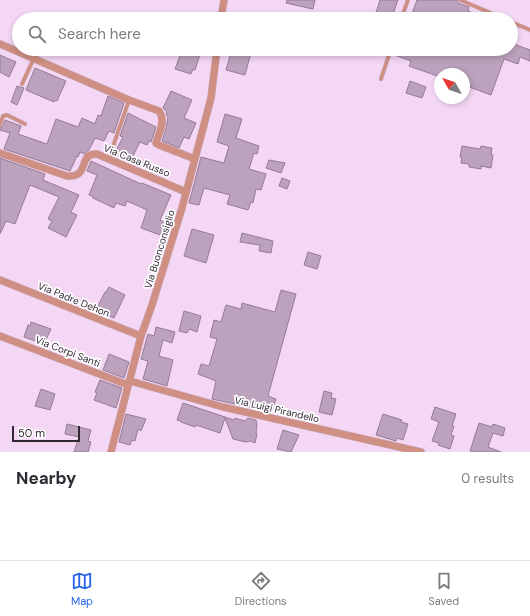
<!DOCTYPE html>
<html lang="en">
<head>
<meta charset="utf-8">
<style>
  :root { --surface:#fff; --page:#f2f2f3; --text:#2b2b33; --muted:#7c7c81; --line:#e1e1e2; --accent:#2563eb }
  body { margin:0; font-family:"DM Sans",sans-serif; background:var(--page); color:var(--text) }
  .compass { position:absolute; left:434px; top:68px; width:36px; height:36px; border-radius:50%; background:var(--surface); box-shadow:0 2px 6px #0003; rotate:310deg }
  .scale { position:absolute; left:12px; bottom:10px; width:68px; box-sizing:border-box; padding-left:4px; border:2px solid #322833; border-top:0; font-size:11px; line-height:14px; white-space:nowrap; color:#322833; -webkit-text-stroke:3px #fff; paint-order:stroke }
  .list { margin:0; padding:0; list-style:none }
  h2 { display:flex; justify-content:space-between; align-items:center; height:52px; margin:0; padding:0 16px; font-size:17px }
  h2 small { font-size:13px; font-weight:400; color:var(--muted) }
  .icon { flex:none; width:22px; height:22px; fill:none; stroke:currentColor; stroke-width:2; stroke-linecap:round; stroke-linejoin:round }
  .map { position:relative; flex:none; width:530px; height:452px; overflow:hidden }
  .search { position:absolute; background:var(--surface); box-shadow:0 2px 6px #0003; left:12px; right:12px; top:12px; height:44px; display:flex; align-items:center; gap:10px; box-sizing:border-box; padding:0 14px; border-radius:22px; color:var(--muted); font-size:15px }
  .sheet { height:108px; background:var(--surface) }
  nav { display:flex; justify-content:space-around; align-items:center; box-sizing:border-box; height:56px; border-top:1px solid var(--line); background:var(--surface); font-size:11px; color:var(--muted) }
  nav a { display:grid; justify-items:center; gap:2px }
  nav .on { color:var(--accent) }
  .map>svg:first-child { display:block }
</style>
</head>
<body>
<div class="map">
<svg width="530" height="452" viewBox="0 0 530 452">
  <rect width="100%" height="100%" fill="#f4d7f5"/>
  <!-- building -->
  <path fill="#bda2bd" stroke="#957b96" d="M287 0H315L313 9 286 3Z
    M380 0H398L392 17 385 14V19H374Z
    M417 0H457L458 3 469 7 468 11 488 19H410Z
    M511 43 530 50V61L520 57 518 64 504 59 491 95 464 85V74H440V77L409 66 411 61 397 56 400 49H511Z
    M184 49 200 54 195 70 193 69 191 74 175 69 181 53H183Z
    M232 49H252L245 75 226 70Z
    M0 55 16 62 9 77 0 72Z
    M35 68 66 81 57 101 56 100 54 102 26 90Z
    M410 81 426 87 422 98 406 93Z
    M17 86 24 88 17 105 11 102Z
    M171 91 192 100 184 118 196 123 189 139 184 137 179 148 162 141 166 128 168 117 166 114 167 112 163 108Z
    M108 96 124 103 114 133 109 131 104 141 95 138 89 150 84 154 80 152 78 157 77 156 70 171 4 149 10 133 0 130V128L3 126 5 120 21 126 18 134 47 144 56 119 78 127 82 118 95 124 98 115 101 116Z
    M128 113 156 127 151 142 149 141 147 145 140 142 130 162 114 154 123 137 120 136Z
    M225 114 242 119 236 138 259 146 257 154 254 153 249 169 266 174 261 190 256 189 253 203 251 202 248 210 227 204 230 195 204 188 199 205 189 203 201 157 224 163 229 146 217 142Z
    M462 146 480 149 481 146 492 148 491 154 493 155 491 168 481 166V169L469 167V164L461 163 462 157H460Z
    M0 158 45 174 43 180 79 195 71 212 77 215 66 237 48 228 52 221 48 219 59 197 30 185 15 224 6 221 0 234Z
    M269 160 285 163 281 173 266 168Z
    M91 161 141 184 142 183 171 195 160 220 167 224 163 236 141 228 147 210 127 201 125 206 116 203 114 208 93 198 92 196 89 195 97 175 87 171Z
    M282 178 290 181 287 189 279 186Z
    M192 229 214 235 206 263 184 256Z
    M242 233 273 241 271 253 259 251 260 245 240 242Z
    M308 252 321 256 317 269 304 265Z
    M109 287 125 295 114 318 96 310 105 292H106Z
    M281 290 296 294 268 396 276 399 272 411 252 405 253 408 212 399 216 381 198 374 201 364 209 366 217 339 210 337 214 320 221 322 226 305 241 309 242 303 275 312Z
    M184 311 201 316 197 332 189 329 187 333 179 331Z
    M31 322 51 329 44 344 24 337 28 325 30 326Z
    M156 327 175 332 172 343 163 340 159 356 173 360 167 386 143 379 148 361 141 359 148 334 154 336Z
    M109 354 129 362 124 378 103 370Z
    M100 380 122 388 116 408 94 400 97 393 95 392Z
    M41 389 55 394 50 410 35 406Z
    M324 391 332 393 331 398 336 399 332 415 319 412Z
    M183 403 234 420 235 418 245 421 248 418 256 420 257 424 256 433 257 434 255 443 250 441 246 442 233 439 225 418 220 433 196 425 195 427 181 422V421L177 420Z
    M435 407 456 414 452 426H454L451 435 454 436 450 449 438 445 439 443 432 441 439 422 431 419Z
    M126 414 146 419 141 431 138 429 135 441 132 440 130 445 119 442Z
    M383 414 402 420 401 422 408 424 403 440 397 438 396 441 376 435Z
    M479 423 492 427 493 424 505 428 503 436 493 433 488 447 501 452H474L470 451Z
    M67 424 91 430 88 441 91 442 88 452H74L79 437 65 434Z
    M283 430 299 435 291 452 277 449Z"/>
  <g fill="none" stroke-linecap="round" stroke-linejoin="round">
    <!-- lane casing -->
    <g stroke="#cdb4ce" stroke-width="4.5">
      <path id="lane" d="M460 0 505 19
        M401 19 408 0
        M511 22 530 30
        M381 79 391 49
        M22 84 34 58
        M0 125 3 116 7 115 25 124
        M109 158 129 100"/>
    </g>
    <!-- street casing -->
    <g stroke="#cdb4ce" stroke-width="8">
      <path id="street" d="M221 19 224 0
        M0 44 129 100 159 111C166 121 159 132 156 143L159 145 195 159
        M0 153 67 176C91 178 77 153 97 154L186 192
        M0 280 141 336
        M0 336 128 385
        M130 381 223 407 421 452
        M111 452 141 336 152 305 182 208 211 98 217 49"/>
    </g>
    <!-- lane -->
    <use href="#lane" stroke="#d08f83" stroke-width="3.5"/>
    <!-- street -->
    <use href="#street" stroke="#d08f83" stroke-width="7"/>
  </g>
  <g text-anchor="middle" stroke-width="3.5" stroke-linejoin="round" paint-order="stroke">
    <!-- street labels -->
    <g font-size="10" fill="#322833" stroke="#fff">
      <text transform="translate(137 160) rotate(22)" y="4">Via Casa Russo</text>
      <text transform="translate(159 249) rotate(-73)" y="4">Via Buonconsiglio</text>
      <text transform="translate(74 299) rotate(22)" y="4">Via Padre Dehon</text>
      <text transform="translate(68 351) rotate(21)" y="4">Via Corpi Santi</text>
      <text transform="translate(277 409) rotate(13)" y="4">Via Luigi Pirandello</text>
    </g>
  </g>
</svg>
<svg class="compass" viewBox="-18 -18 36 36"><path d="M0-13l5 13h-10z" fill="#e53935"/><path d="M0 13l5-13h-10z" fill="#7c7c81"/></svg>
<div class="scale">50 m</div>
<div class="search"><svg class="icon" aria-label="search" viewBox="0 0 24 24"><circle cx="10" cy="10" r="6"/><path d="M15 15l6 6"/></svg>Search here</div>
</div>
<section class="sheet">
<h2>Nearby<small>0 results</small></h2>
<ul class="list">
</ul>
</section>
<nav>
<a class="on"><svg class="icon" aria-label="map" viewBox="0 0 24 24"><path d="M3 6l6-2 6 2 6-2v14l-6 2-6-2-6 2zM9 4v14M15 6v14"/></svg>Map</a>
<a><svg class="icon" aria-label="directions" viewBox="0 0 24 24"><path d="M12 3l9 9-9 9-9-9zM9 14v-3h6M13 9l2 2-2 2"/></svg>Directions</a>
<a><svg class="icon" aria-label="saved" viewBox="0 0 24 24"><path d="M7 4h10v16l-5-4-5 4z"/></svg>Saved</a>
</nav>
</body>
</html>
